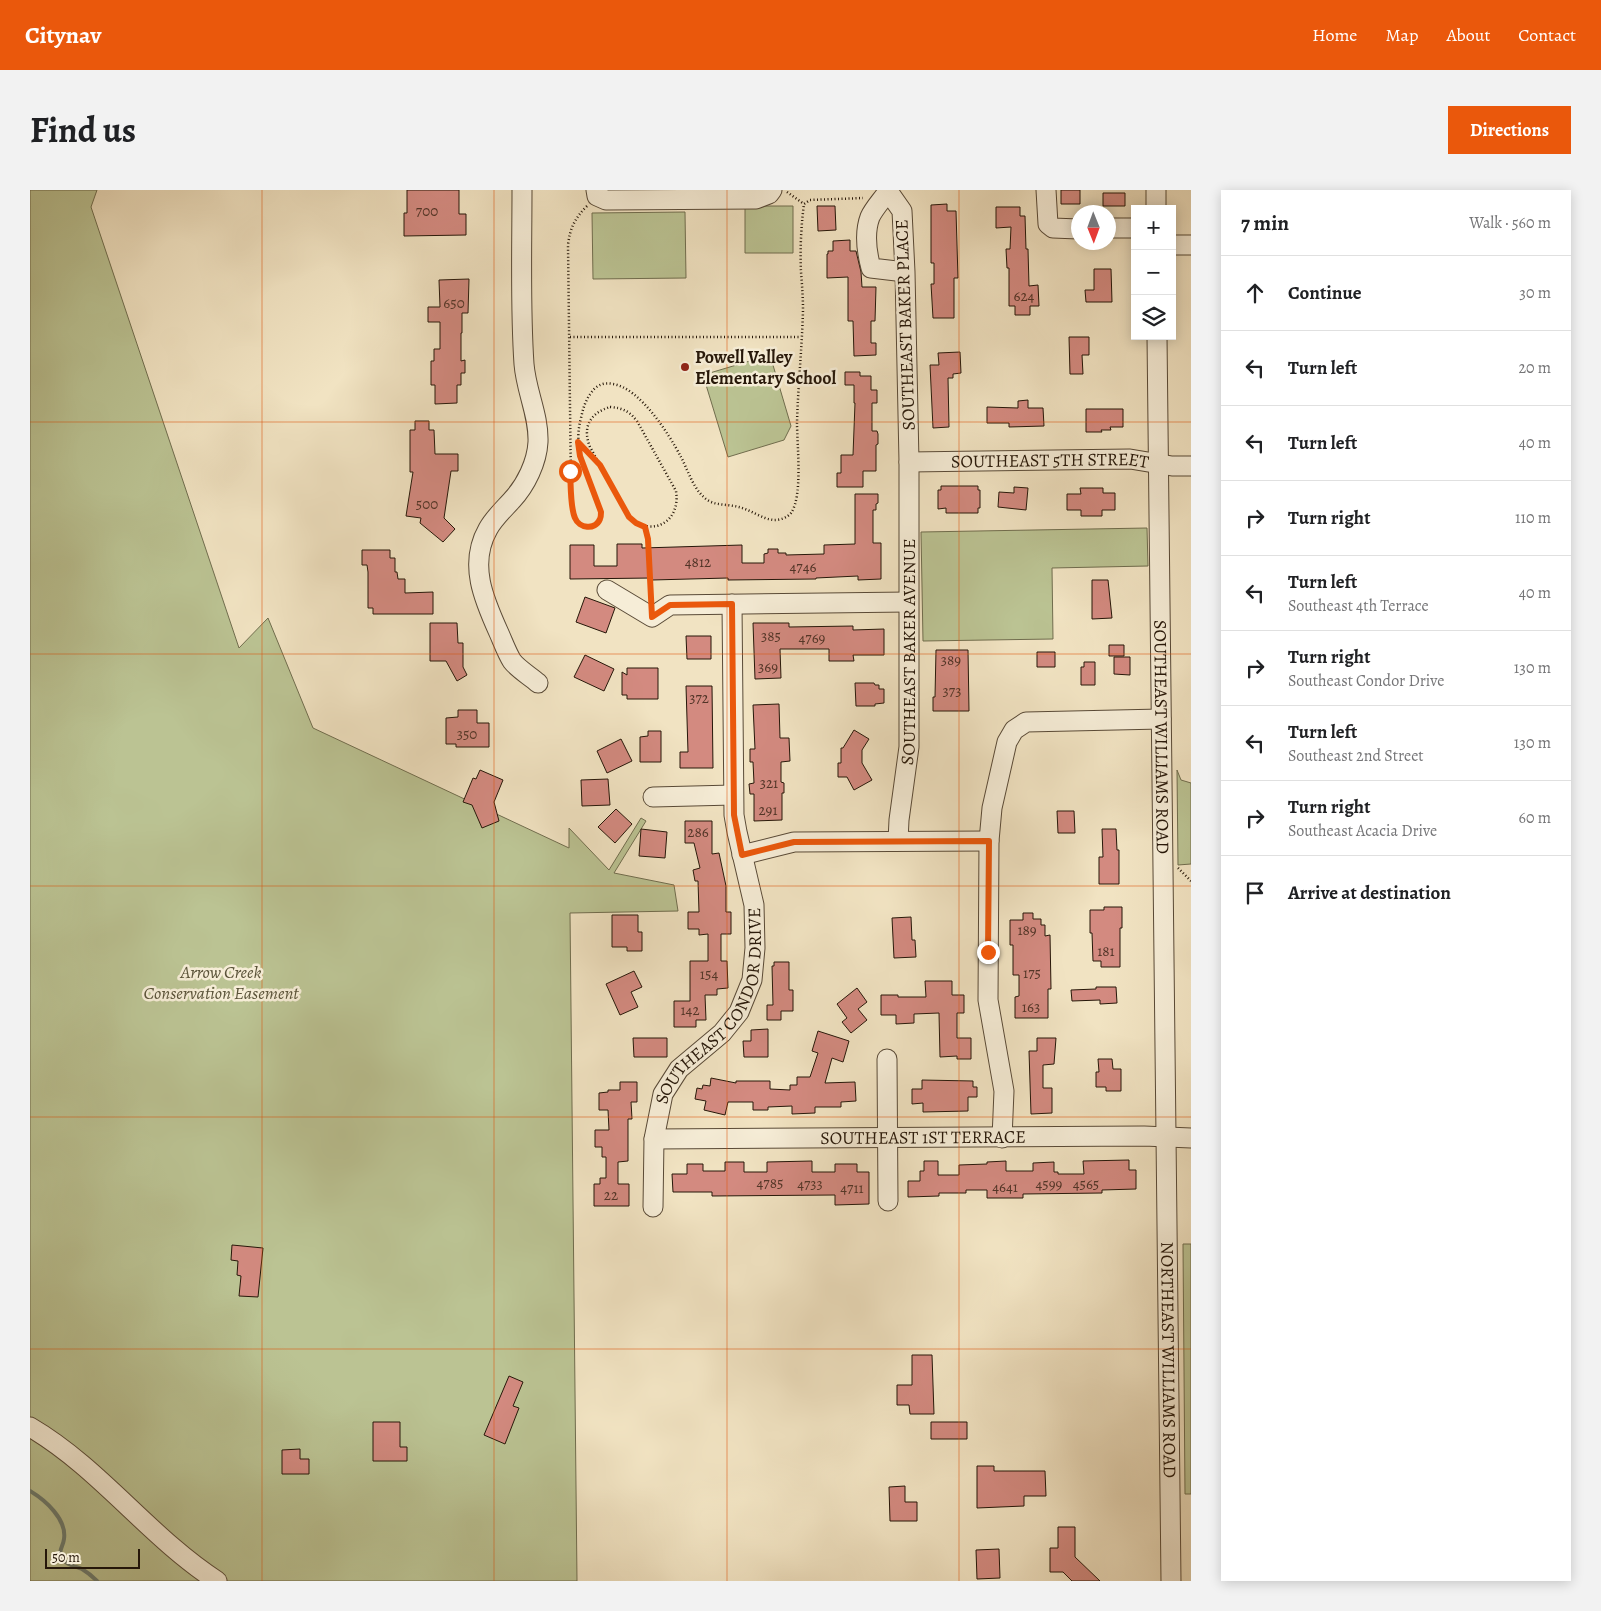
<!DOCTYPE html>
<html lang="en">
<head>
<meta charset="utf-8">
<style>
  :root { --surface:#fff; --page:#f2f2f2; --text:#202124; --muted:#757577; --line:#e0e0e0; --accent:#ea580c }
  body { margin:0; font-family:Alegreya,serif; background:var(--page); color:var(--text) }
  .controls { position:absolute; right:15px; top:15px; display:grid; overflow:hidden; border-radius:0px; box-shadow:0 2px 12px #0003 }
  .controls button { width:45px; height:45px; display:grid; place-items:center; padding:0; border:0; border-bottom:1px solid var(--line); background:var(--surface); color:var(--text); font:25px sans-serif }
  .compass { position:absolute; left:1041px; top:15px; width:45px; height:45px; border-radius:50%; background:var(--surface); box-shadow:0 2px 12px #0003; rotate:179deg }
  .scale { position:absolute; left:15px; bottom:12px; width:95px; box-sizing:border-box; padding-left:5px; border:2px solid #261709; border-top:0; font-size:14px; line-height:18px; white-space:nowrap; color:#261709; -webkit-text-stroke:4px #f6edd7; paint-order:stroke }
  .stop { position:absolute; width:15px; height:15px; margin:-11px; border:4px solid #ea580c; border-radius:50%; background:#fff }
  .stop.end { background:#ea580c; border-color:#fff; box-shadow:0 1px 5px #0008 }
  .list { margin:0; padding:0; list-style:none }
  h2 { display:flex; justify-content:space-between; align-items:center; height:65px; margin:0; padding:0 20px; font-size:21px }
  h2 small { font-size:16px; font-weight:400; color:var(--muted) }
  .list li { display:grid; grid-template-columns:32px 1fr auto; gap:15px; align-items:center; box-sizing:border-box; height:75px; padding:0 20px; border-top:1px solid var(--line) }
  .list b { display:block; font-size:19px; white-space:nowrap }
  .list p { margin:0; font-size:16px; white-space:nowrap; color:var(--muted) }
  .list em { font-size:16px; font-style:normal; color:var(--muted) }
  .icon { flex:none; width:28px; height:28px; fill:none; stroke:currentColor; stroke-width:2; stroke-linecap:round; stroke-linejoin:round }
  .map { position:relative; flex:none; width:1161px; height:1391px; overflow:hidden; border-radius:0px }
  header { display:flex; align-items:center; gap:30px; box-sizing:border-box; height:70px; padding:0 25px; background:var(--accent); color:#fff }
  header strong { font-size:24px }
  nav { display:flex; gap:28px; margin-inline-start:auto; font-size:18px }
  .intro { display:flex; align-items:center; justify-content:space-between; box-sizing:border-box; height:120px; padding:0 30px }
  h1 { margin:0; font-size:35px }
  .button { padding:12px 22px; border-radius:0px; background:var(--accent); color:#fff; font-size:18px; font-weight:700 }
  main { display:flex; gap:30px; padding:0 30px }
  aside { flex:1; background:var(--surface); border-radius:0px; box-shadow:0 2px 12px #0003 }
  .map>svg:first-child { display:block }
</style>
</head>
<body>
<header>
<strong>Citynav</strong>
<nav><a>Home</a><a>Map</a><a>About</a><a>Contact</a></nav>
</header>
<div class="intro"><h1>Find us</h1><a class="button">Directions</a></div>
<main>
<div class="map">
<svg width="1161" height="1391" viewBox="0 0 1161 1391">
  <rect width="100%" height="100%" fill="#f1e3c2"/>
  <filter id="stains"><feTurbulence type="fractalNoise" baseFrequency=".004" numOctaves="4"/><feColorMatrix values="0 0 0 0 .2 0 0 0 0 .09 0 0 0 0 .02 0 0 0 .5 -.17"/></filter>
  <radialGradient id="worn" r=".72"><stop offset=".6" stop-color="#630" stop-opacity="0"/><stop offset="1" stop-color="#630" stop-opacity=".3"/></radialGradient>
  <!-- green -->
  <path fill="#bbc393" stroke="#706d4e" d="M0 0H67L61 17 209 458 238 428 283 538 539 658V638L579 680 611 628 616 631 584 683 644 695 648 721 540 723 547 1391H0Z
    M715 16H763V63H715Z
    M655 22 656 88 563 89 562 23Z
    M740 165 761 236 754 250 698 267 673 185Z
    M1117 338 1118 376 1022 378 1023 449 893 451 891 342Z
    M1147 580 1151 590 1161 593V674L1148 675Z
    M1153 1054H1161V1304H1155Z"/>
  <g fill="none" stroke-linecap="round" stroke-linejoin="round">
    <!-- stream -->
    <path stroke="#6c7b6e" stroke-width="4" d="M0 1301C15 1310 37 1329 34 1349 33 1357 28 1360 32 1368 36 1375 45 1376 52 1379 57 1382 63 1387 67 1391"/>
  </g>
  <!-- building -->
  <path fill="#d38a80" stroke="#261709" d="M377 0H429V24H436V45L374 46V23H377Z
    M1031 0H1050V14H1031Z
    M1073 3H1095V16H1073Z
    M917 14V21H926L928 88H924V128H903L901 94H904V73H901V15Z
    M787 16H805L806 40 788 41Z
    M966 17H990V26H995L996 59H998L999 96 1008 95 1009 116H1000V125H985V116H979V78H977L976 59H980L981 37 966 38Z
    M820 50V61H826L831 82 832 97H846L845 131H841V153H846V165L824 166 823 131H818V87L797 88V64H798V61H803V51Z
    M1064 79H1081L1082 112H1056L1055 100H1064Z
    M439 89 438 123H432V143H431V171L435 170V183H431V195H427V213L405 214V195H401V171H404V159H410V132H398V117H410L409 90Z
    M1039 147H1059V165H1052L1053 184H1040Z
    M930 162 931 183 923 184V188H918L919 237 903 238 900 175H909L908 163Z
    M815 182H830V186H841V200H847V213H842V241H847L848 244V254L846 255V281H833V297H807V283H811V265H823L825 213H824V195H815Z
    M998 210V218H1013L1014 236 979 237V233H957V217L988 218V211Z
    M1056 219H1093V237H1080L1081 240H1071L1072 242H1056Z
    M385 231H399V240H404L405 264H428V281H421L414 328 425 339 413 352 390 333 391 328 376 326 383 282H380V240H385Z
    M911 296H948V300H950V318H948V323H916V318L908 319V300H911Z
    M984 297 998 298 996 320 968 317 969 302 984 303Z
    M1050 298H1073V303H1085V320H1072V326H1051V320H1037V304H1051Z
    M825 304H848V313L846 314V320H843V353H851V389L828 390V386L786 388V389L698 390V388L622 390V388L540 389V355H564V376H587V354H612V358L712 355V373H734V364L738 363V359H748V363H756V365L794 364V355L825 354Z
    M332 360H360V368H365V382H367L368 389H375V403L403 402V424H343V418H338V382L337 375H332Z
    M1062 390H1078L1082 428 1062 429Z
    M555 407 585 418 576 443 546 432Z
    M400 433H427L428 453H433V477L437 485 427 491 416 471H400Z
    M723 433H759V437L823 436V440L854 439V465H823L824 471H799V459H750L751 488 725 489Z
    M656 446H681V469H657Z
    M1079 455H1094V466H1079Z
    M906 460H938L939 521H903V507H905Z
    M1007 462H1025V477H1007Z
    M555 465 584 479 574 501 544 487Z
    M1084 467H1100V485L1084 484Z
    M1054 472H1065V495H1051V477H1054Z
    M597 478H628V509H597V505H592V482L597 485Z
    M825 493H844L845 495H849V499H854V513L845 514V516H826Z
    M656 496H682L683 578H650V562H658Z
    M749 514 750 548H759L760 571 751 572V592L754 593V603H752V630L724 631V604H720L719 594 724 593 723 572H720V559H725L723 515Z
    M428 520H447V533H459V557H426V554H416V528L428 527Z
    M824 540 839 549 832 560V573L842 590 824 600 817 587H808V573H811V558H813Z
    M618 541H631V572H610V547L618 546Z
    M591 549 602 571 577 583 567 561Z
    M450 580 473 590 464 612 469 631 452 638 442 615 433 612 443 588 446 589Z
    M578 589 580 615 552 616 551 590Z
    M586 619 602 634 585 653 568 637Z
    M1027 621H1044L1045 643H1028Z
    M655 631H682V664L689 663 696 696V722H701V744H691V771H697L698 798 687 799V805H675L676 830H666V837H644V811H660V771H678V744L669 745V739H658V722H669L668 691H665L663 680 670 678 664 653H655Z
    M611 639 637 642 635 668 609 666Z
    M1072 639H1086L1087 660H1089V694H1069V667H1073Z
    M1074 717H1092V738H1090V777H1071V771H1063L1062 743H1060V720H1074Z
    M993 723H1003V729H1011V735H1015V746L1020 745 1021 799H1018V828H985V807L989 806V785H983V755H980V730H993Z
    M582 725H608V742H612V761H597V757H582Z
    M881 727 882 750H885L886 767 864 768 862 728Z
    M744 772H759V800H763V821H751V830H737V815H743L742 776H744Z
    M604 781 612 797 601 802 608 817 590 825 576 794Z
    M895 791H922V805H934V823H927V848H941V869H927V866L910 867 909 823 884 824V833L866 834V825H851V805H868V807H896Z
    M1066 797H1086L1087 813 1070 814V810L1042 811 1041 800 1066 799Z
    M827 798 837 812 828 819 837 830 821 843 812 832 817 828 807 814Z
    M738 839V867H714L713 851H721V840Z
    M788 841 819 851 813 872 802 868 795 893 825 892 826 911 811 912V917H785V923L762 924V916L738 917V920H723V912H698L695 925 674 920 676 911 665 909 667 898 672 899 673 895 680 896 681 888 706 893V891H740V899L760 900V895H767V887H780L788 863 782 861Z
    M603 848H637V867H604Z
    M1007 848H1026L1024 874 1013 875V898H1022V923L1001 924 999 861H1007Z
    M1068 869H1082L1083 879H1091V901H1076V897H1066V882H1069Z
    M892 890 943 891V897H947V907H938V921L893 922V913L882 914V899H892Z
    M590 892H607V912H601L602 929H598V971L588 972V994H599V1016H564V994H570V988H576V967H572V957H565V940H579L578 920H569V903L578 902V900H590Z
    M1099 970V980H1106V999L1072 1000V1003L993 1004V1008H957V1000H936V1003H909V1006L878 1007V991H890V981H894V971H908V985H929V975L957 974V972L976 971V981H1003V973L1024 972V982H1028V984H1054L1053 971Z
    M782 971V982H805V974H827V982H839V1014L805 1015V1005L682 1006V1002H643L642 984H657V974H673V981H695V972H714V982H737V972Z
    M202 1055 233 1058 228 1107 209 1106 211 1086 207 1085 208 1071 201 1070Z
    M882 1165H902L904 1224H880L879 1215H867V1195H882Z
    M479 1186 493 1192 483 1216 489 1218 475 1254 454 1245Z
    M343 1232H370V1257H377V1271H343Z
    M901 1232H937V1249H901Z
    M270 1259V1269H279V1284H252V1260Z
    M947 1276H964V1281H1015L1016 1306H994V1316L947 1318Z
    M875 1296V1312H887V1331H860L859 1297Z
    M1028 1337H1045V1367L1070 1391H1042L1033 1382H1020V1358H1028Z
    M969 1359 970 1388 947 1389 946 1360Z"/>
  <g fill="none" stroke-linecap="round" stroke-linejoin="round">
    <!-- minor casing -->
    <g stroke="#594a37" stroke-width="21">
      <g id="minor">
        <path d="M492 0C492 58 490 116 494 174 496 201 509 225 508 252 507 272 496 295 482 310 474 319 464 328 458 339 438 374 454 410 469 443 473 452 477 463 482 471 488 479 500 486 508 493"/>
        <path d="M566 0 567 6 576 10 726 9 739 4 742 0"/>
        <path d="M1016 0 1018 34 1023 38 1048 39"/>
        <path d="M1126 0V19"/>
        <path d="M1078 38H1105"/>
        <path d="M1142 55H1161"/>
        <path id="s1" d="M1127 146 1141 1391"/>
        <path id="s2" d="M879 272 1100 269 1142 276H1161"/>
        <path d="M577 400 622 427 640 415 878 412"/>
        <path d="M623 607 703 605"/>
        <path id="s3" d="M868 651 869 630 879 557V272L875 82 872 21 858 1C853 9 844 18 840 27 834 43 837 63 841 78L875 82"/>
        <path d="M712 665 764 652 959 651"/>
        <path d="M857 869 858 1011"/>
        <path d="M972 948 974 901 958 810 959 651 962 618 977 552 984 540 996 532 1131 529"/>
        <path id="s4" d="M624 949 1114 946 1161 948"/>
        <path id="s5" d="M623 1017 624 949 633 904 649 879 692 843 709 822 722 790 725 758 724 715 707 642 704 625 702 414"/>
        <path d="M0 1237C70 1278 119 1347 187 1391"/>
      </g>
    </g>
    <!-- path -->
    <path stroke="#261709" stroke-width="2.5" stroke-dasharray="1 2.5" stroke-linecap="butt" d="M757 2 774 14
      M557 16C545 28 540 38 538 55L541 297C542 307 541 322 546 330 551 338 565 340 570 330 570 329 571 322 571 322 562 287 541 265 551 228 553 219 555 211 561 203 566 195 574 192 583 194 610 198 639 244 651 267 658 280 663 299 676 309 685 316 698 314 709 317 721 320 732 329 744 330 750 330 757 328 761 323 773 306 767 255 767 233 768 196 772 158 773 120 773 107 772 95 771 82 770 60 771 36 774 14L780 10 833 8
      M540 147H770
      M580 217C593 218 599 221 607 231L646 301C651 332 622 348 599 327L560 257C552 237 560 223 580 217Z
      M549 253 567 272
      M615 337 618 349 621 408
      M1148 678 1161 691"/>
    <!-- minor -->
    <use href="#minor" stroke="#f6edd7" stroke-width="19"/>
  </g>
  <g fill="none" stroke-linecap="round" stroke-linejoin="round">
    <!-- route -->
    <path stroke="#ea580c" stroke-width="6" d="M540 281C541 294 540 317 545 328 549 338 565 341 570 329 571 327 571 324 571 322L550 266 548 252 570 275 599 327 606 333 615 337 618 349 622 427 640 415 702 414 704 625 712 665 764 652 959 651 958 762"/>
  </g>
  <!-- grid -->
  <path fill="none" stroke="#de560c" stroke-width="1" stroke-opacity="0.55" d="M232 0V1391M464 0V1391M697 0V1391M929 0V1391M0 232H1161M0 464H1161M0 696H1161M0 927H1161M0 1159H1161"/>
  <!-- markers -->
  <circle fill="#8f2418" stroke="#f6edd7" stroke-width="2" cx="655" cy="177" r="5"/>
  <g text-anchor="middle" stroke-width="5" stroke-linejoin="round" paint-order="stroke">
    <!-- number labels -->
    <g font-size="15" fill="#513427">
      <text x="397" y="26">700</text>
      <text x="994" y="111">624</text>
      <text x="424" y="118">650</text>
      <text x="397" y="319">500</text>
      <text x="668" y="377">4812</text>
      <text x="773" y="382">4746</text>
      <text x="741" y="451">385</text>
      <text x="782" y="453">4769</text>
      <text x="921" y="475">389</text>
      <text x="738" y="482">369</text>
      <text x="922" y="506">373</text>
      <text x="669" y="513">372</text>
      <text x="437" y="549">350</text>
      <text x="739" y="598">321</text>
      <text x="738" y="625">291</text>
      <text x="668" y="647">286</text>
      <text x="997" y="745">189</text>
      <text x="1076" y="766">181</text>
      <text x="1002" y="788">175</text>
      <text x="679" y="789">154</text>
      <text x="1001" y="822">163</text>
      <text x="660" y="825">142</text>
      <text x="740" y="998">4785</text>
      <text x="780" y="999">4733</text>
      <text x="1019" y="999">4599</text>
      <text x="1056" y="999">4565</text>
      <text x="975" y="1002">4641</text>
      <text x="822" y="1003">4711</text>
      <text x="581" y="1010">22</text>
    </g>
    <!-- street labels -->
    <g font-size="18" fill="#261709" stroke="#f6edd7">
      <text transform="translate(875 135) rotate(-92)" y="6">SOUTHEAST BAKER PLACE</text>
      <text dy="6" stroke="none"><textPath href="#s2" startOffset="141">SOUTHEAST 5TH STREET</textPath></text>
      <text dy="6" stroke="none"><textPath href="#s3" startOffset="190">SOUTHEAST BAKER AVENUE</textPath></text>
      <text dy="6" stroke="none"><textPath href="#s1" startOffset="401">SOUTHEAST WILLIAMS ROAD</textPath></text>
      <text dy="6" stroke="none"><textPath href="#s5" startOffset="219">SOUTHEAST CONDOR DRIVE</textPath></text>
      <text dy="6" stroke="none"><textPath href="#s4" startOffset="269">SOUTHEAST 1ST TERRACE</textPath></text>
      <text dy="6" stroke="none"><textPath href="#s1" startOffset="1024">NORTHEAST WILLIAMS ROAD</textPath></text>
    </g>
    <!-- poi labels -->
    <g font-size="18" font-weight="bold" fill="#261709" stroke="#f6edd7" text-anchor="start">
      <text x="665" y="173">Powell Valley<tspan x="665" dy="21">Elementary School</tspan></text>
    </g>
    <!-- park labels -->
    <g font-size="18" font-style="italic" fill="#5a5339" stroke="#f6edd7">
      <text x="191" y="788">Arrow Creek<tspan x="191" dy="21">Conservation Easement</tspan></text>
    </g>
  </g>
  <rect width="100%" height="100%" filter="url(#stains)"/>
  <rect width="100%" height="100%" fill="url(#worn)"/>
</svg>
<div class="controls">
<button>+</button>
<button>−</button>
<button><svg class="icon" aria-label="layers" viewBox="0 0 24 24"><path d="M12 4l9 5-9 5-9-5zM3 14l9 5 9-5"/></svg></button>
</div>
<svg class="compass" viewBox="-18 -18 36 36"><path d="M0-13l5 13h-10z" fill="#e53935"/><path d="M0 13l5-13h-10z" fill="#757577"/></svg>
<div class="scale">50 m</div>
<div class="stop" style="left:540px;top:281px"></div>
<div class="stop end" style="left:958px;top:762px"></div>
</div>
<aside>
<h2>7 min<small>Walk · 560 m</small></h2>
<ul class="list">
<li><svg class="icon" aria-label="ahead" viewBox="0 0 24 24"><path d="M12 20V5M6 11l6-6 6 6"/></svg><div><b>Continue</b></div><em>30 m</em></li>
<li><svg class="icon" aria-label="left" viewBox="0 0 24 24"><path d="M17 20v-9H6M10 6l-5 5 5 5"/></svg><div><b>Turn left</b></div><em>20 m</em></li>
<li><svg class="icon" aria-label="left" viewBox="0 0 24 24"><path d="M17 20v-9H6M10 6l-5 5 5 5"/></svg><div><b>Turn left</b></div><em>40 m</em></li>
<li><svg class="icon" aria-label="right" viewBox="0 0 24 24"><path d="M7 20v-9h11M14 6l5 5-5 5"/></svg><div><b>Turn right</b></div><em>110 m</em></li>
<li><svg class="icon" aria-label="left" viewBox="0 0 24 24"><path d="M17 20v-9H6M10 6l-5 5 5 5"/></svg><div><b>Turn left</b><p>Southeast 4th Terrace</p></div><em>40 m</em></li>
<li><svg class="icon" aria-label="right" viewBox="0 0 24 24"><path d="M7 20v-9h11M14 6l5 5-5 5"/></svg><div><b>Turn right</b><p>Southeast Condor Drive</p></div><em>130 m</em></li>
<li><svg class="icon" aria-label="left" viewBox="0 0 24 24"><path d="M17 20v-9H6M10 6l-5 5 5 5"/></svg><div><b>Turn left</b><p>Southeast 2nd Street</p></div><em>130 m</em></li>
<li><svg class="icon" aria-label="right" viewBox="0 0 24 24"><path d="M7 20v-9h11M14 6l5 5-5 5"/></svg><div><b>Turn right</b><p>Southeast Acacia Drive</p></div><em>60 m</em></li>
<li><svg class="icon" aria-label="arrive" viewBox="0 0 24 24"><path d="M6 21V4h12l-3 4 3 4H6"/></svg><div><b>Arrive at destination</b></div></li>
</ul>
</aside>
</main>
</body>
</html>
